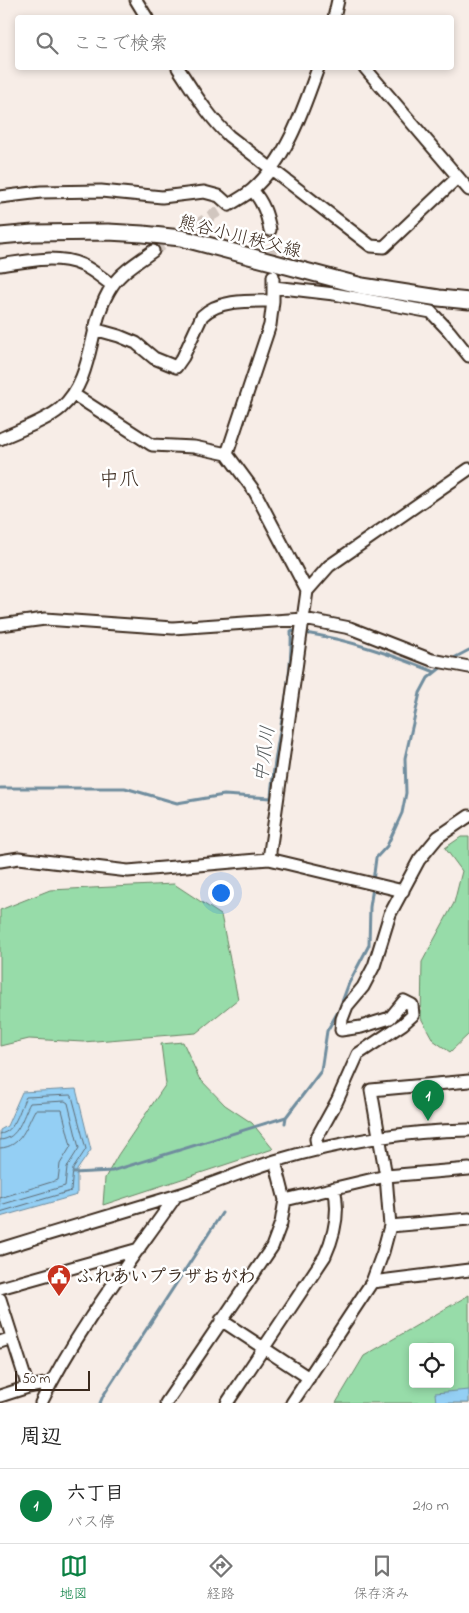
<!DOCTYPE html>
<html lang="ja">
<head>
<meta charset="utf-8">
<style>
  :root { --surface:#fff; --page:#f2f2f2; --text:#222; --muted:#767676; --line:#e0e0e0; --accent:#0b8043 }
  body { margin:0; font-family:"Indie Flower","Klee One",sans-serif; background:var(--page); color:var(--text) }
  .controls { position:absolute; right:15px; bottom:15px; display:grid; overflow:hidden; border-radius:5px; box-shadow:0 2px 8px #0003 }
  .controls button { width:45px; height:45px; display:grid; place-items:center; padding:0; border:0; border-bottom:1px solid var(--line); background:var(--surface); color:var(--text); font:25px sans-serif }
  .scale { position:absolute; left:15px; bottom:12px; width:75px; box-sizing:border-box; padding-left:5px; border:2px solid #3b2a1e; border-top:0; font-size:14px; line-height:18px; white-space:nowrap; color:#3b2a1e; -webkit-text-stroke:4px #fff; paint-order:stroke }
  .you { position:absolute; left:220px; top:892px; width:18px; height:18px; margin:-12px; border:4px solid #fff; border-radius:50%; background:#1a73e8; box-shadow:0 0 0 8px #1a73e833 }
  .badge { display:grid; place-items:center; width:32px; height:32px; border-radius:50%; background:var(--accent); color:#fff; font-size:16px; font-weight:700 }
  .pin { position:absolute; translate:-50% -41px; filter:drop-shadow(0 1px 2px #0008) }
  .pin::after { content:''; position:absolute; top:26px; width:18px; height:15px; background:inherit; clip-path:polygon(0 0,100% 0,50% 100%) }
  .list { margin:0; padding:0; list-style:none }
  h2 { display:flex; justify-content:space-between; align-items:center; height:65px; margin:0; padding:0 20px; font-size:21px }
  h2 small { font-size:16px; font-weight:400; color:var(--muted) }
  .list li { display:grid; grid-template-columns:32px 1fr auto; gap:15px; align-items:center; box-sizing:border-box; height:75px; padding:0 20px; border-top:1px solid var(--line) }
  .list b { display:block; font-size:19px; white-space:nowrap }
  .list p { margin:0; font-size:16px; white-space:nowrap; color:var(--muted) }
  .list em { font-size:16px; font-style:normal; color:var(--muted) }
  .icon { flex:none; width:28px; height:28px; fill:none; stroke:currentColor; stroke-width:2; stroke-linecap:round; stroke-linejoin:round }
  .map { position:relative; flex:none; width:469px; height:1403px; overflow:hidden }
  .search { position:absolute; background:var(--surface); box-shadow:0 2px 8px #0003; left:15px; right:15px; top:15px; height:55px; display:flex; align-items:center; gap:12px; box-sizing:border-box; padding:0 18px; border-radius:5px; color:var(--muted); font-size:19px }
  .sheet { height:140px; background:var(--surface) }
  nav { display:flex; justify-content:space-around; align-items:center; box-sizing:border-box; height:70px; border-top:1px solid var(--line); background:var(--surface); font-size:14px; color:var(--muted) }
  nav a { display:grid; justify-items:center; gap:2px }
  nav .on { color:var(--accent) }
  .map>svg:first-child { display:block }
</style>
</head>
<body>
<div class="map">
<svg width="469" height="1403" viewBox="0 0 469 1403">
  <rect width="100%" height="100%" fill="#f7ede7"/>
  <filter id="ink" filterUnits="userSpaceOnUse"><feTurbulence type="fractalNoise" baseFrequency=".02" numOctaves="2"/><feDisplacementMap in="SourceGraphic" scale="10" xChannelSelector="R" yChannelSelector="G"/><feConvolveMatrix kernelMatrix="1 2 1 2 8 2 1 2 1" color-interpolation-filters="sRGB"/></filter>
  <g filter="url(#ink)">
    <!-- green -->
    <path fill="#97dca9" stroke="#698364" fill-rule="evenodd" d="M461 837H469V1034L450 1052 433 1040 421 1018 422 962 454 903 462 871 445 848Z
      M174 884 221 915 238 999 196 1033 83 1042 29 1039 0 1046V910L50 890Z
      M183 1042 199 1078 225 1105 252 1123 273 1149 103 1205 105 1178 118 1155 166 1084 161 1044Z
      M469 1295V1403H336L364 1356ZM413 1347H450V1384H413Z"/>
    <!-- water -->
    <path fill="#94cff4" stroke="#708d9e" d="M76 1089 91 1150 77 1170V1195L0 1217V1130L7 1126 22 1092Z
      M469 1390V1403H436L435 1393Z"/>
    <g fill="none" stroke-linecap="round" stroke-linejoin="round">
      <!-- shore -->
      <path stroke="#5f6c74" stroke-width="1" d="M0 1134C16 1132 19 1109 26 1097L70 1095 72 1096 86 1149 73 1169 71 1191 0 1212
        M0 1140C19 1139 22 1117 30 1103L65 1101 68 1103 79 1148 67 1167 65 1186 0 1205
        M0 1148C22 1147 26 1126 35 1110H62L71 1146 60 1164 58 1180 0 1198"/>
      <!-- stream -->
      <path stroke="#708d9e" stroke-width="3" d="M305 633C351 640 392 655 435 672
        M450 660 469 650
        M0 788H125L177 803 224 795 271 798C274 742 293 687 291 631L298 632
        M373 881 376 858 387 846 402 813 406 793 405 758 420 693 428 678 443 666
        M285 1123 286 1117 321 1071 327 1031 339 1010 349 983 369 945 370 907 373 887
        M73 1173 112 1171 286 1117
        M100 1403 103 1396 222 1213"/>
      <!-- minor-tunnel -->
      <path stroke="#d1c6bf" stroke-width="11" stroke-dasharray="11 5.5" stroke-linecap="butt" d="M270 230 273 268
        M153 251 229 205"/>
      <!-- minor casing -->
      <g stroke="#3b2a1e" stroke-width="15">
        <path id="minor" d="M136 0 147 18
          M334 18 338 0
          M178 68C194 92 208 116 229 136L371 246 384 247 458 177
          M365 68 469 190
          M252 190C263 202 267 214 270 230
          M0 197 41 192 101 191 162 197 204 192 219 196 229 205C237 200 245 196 252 190 287 159 303 110 318 68
          M0 265C27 261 56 254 82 265 93 270 103 279 112 285
          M274 287 334 294 431 312 449 331 469 356
          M94 329 119 336 136 343 154 358 176 367 183 357 202 316C219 299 251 301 273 301
          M73 394 152 445 194 447 227 454 255 492 307 591
          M0 439C19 430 46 421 61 408 96 377 87 323 112 286 121 272 139 261 153 251
          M227 454 270 325 273 301V276
          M0 625 45 619 173 628 304 619 350 628 432 660 469 667
          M269 859 307 591 329 566 469 469
          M0 861 19 858 128 871 269 859 403 891
          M318 1150 316 1139 337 1101 358 1054 403 1024 413 1015 412 1005 404 1001 390 1018 361 1027 341 1030 342 1019 347 1006 363 987 374 966 390 914 419 860 438 837 469 816
          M285 1200 386 1176 469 1169
          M390 1226 469 1219
          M0 1249C58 1231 116 1214 175 1196 208 1186 241 1172 275 1161 338 1142 403 1131 469 1130
          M372 1282 469 1270
          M0 1288 139 1249
          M0 1299 28 1387
          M221 1320 309 1378
          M0 1342 12 1338
          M0 1396 28 1387 51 1383
          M41 1403C77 1329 129 1263 176 1196
          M166 1403 272 1247 281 1223 285 1200 275 1161
          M227 1403 325 1256C335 1234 340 1212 334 1188
          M292 1403 372 1282 383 1252 390 1226 386 1176 371 1090 469 1081"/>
      </g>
      <!-- major casing -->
      <g stroke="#3b2a1e" stroke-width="19">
        <path id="major" d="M0 236 33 233 108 232 143 234 181 238 362 286 439 298 469 301"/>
      </g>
      <!-- minor -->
      <use href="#minor" stroke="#fff" stroke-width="11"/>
      <!-- major -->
      <use href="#major" stroke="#fff" stroke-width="15"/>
    </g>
  </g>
  <!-- icons -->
  <defs>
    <g id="civic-pin" transform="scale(1.25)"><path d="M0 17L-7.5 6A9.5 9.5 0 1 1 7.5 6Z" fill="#c8321e" stroke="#fff"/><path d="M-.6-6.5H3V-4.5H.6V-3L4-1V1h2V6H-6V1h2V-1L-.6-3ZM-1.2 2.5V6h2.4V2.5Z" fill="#fff"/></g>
  </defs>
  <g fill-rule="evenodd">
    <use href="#civic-pin" x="59" y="1276"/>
  </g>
  <g text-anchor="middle" stroke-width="5" stroke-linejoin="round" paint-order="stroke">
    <!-- street labels -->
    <g font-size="18" fill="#3b2a1e" stroke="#fff">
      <text transform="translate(240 236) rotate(14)" y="6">熊谷小川秩父線</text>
    </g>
    <!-- poi labels -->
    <g font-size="18" font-weight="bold" fill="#3b2a1e" stroke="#fff" text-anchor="start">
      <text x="76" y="1282">ふれあいプラザおがわ</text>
    </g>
    <!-- water labels -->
    <g font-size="19" font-style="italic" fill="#565c5e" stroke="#fff">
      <text transform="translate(263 754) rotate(-82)" y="7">中爪川</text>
    </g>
    <!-- quarter labels -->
    <g font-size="20" fill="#3b2a1e" stroke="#fff">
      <text x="119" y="485">中爪</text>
    </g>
  </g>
</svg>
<div class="controls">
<button><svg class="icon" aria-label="locate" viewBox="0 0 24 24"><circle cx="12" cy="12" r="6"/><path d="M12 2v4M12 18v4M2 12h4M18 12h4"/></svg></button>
</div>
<div class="scale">50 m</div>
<div class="you"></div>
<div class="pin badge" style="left:428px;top:1121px">1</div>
<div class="search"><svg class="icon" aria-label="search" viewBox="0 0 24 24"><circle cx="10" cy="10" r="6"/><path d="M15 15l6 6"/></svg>ここで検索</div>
</div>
<section class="sheet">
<h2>周辺<small></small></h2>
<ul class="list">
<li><span class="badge">1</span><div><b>六丁目</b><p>バス停</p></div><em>210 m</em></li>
</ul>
</section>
<nav>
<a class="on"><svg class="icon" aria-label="map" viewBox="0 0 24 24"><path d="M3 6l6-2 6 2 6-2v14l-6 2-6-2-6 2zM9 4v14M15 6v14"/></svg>地図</a>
<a><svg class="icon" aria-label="directions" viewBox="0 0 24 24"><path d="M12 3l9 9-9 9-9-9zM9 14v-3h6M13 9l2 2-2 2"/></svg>経路</a>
<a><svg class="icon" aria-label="saved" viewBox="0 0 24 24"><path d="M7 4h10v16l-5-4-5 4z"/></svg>保存済み</a>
</nav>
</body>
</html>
